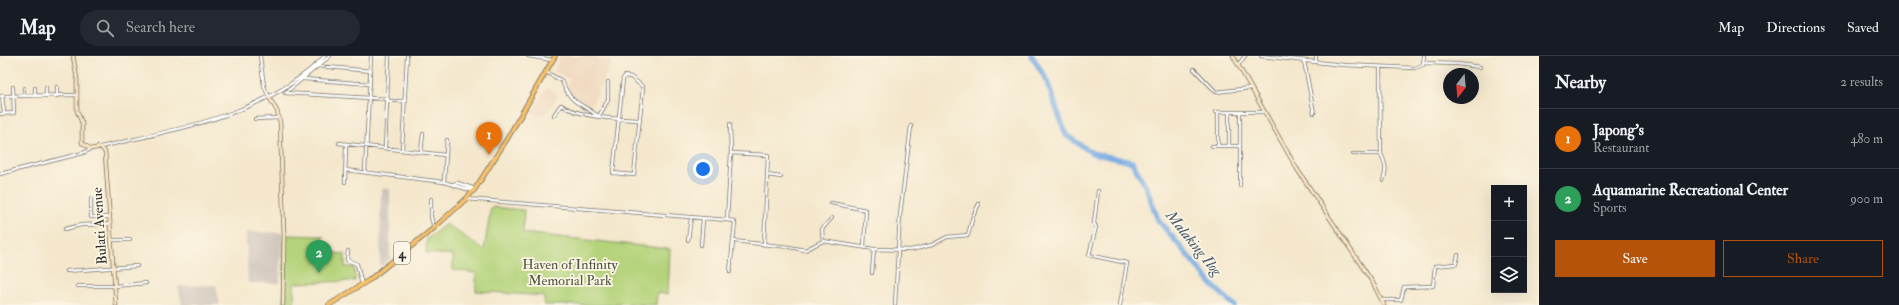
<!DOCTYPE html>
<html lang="en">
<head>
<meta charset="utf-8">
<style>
  :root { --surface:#171b24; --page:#242831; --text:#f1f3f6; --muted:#9ea1a6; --line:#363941; --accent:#b45309 }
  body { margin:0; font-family:"IM FELL Double Pica",serif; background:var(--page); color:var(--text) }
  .controls { position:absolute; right:12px; bottom:12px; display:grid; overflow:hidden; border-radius:0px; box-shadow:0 4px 16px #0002 }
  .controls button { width:36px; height:36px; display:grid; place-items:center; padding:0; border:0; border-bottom:1px solid var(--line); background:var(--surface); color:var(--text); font:20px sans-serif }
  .compass { position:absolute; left:1443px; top:12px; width:36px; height:36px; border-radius:50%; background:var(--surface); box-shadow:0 4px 16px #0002; rotate:196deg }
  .you { position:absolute; left:703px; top:113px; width:14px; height:14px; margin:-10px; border:3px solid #fff; border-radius:50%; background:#1a73e8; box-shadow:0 0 0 6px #1a73e833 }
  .badge { display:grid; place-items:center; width:26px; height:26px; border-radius:50%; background:var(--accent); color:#fff; font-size:13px; font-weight:700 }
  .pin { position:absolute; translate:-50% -33px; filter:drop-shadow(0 1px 2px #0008) }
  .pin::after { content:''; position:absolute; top:21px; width:14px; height:12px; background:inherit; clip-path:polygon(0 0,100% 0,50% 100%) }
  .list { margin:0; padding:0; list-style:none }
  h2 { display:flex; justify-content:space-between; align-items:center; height:52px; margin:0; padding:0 16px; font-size:17px }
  h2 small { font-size:13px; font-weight:400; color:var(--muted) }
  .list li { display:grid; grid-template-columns:26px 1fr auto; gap:12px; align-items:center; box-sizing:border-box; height:60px; padding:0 16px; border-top:1px solid var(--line) }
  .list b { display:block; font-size:15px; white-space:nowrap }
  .list p { margin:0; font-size:13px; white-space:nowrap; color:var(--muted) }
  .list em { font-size:13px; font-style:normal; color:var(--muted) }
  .actions { display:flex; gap:8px; padding:12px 16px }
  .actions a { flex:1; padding:9px 0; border:1px solid var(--accent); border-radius:0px; text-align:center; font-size:14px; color:var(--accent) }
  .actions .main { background:var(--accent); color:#fff }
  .icon { flex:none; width:22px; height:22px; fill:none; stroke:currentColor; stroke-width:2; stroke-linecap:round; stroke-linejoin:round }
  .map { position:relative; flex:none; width:1539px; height:249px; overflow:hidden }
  header { display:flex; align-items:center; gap:24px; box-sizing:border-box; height:56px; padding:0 20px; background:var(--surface); border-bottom:1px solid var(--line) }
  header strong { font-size:19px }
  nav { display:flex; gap:22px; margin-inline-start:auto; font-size:14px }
  .search { width:280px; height:36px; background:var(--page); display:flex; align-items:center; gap:10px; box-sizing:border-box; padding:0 14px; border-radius:22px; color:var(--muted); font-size:15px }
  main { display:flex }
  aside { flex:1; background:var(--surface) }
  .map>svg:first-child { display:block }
</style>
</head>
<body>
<header>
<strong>Map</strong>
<div class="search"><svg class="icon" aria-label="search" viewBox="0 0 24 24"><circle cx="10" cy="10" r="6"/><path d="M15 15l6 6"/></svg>Search here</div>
<nav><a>Map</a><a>Directions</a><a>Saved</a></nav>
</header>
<main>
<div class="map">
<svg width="1539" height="249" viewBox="0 0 1539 249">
  <rect width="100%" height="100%" fill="#fcf5e5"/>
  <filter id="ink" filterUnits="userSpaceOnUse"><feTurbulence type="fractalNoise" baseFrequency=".025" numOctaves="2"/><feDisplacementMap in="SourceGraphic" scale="8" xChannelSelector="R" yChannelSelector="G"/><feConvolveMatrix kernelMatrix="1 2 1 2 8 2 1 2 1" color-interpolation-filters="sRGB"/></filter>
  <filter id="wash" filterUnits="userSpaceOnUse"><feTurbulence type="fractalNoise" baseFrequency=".012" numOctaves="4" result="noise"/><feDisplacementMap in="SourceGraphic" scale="16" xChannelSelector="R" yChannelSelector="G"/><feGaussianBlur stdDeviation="0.9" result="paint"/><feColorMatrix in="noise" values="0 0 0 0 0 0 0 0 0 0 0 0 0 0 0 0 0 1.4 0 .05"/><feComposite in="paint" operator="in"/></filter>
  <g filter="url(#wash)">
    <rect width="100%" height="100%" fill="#f4e7cc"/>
    <!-- built -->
    <path fill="#efd6bc" d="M560 0H598L597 4H613L591 50 566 35 570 23 554 15Z
      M547 31 558 39 545 60 531 57Z"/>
    <!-- industrial -->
    <path fill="#cdc2b9" d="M381 132 390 133V203L380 211Z
      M246 176 282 177 280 227H248Z
      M216 229 220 249H182L178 230Z"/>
    <!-- green -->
    <path fill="#b4d37a" stroke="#707f52" d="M491 151 524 154 523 177 670 193 668 238 657 237 656 249 616 247 615 249H544V240L476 235V217L453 214V199L426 197 427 183 446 168 484 194Z
      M284 179 323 180 322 196 345 198V211H354L355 225 294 227V249H284Z"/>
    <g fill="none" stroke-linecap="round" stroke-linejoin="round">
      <!-- river -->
      <path stroke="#76aae3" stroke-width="5.5" d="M1032 0 1046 23 1066 79 1092 97 1132 106 1147 133 1158 164 1214 231 1234 249"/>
    </g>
  </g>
  <g filter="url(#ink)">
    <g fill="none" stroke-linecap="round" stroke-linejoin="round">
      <!-- street casing -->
      <g stroke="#716d63" stroke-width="4">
        <path id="street" d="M260 0 264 30 269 41
          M330 0 285 37 388 43
          M528 0 552 4
          M1261 0 1344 9 1415 12 1423 9 1424 0
          M1316 0V6
          M1304 5 1314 57
          M1424 7 1458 8 1480 11
          M1238 9 1245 0
          M317 10 371 15
          M1380 11 1381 98C1386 109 1387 114 1383 125
          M1194 13 1216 36 1251 32
          M546 16 562 25C571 49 580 46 598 60
          M625 20 631 21 643 31 634 119 613 117 623 23Z
          M303 23 370 28
          M46 31V40
          M57 31V40
          M24 32V40
          M35 32V40
          M0 40 77 39
          M2 40 4 57
          M388 45H406
          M1215 56H1265
          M1218 56V90
          M1240 56V130
          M0 58 14 57 13 31
          M554 59 561 49C582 62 615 63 640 64
          M599 60 608 44V26
          M255 63 279 62
          M730 68 731 97
          M339 87 445 99
          M1212 90H1240
          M1229 90V56
          M101 91C179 72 266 60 325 0
          M385 92 389 0
          M402 94 407 0
          M421 96 423 78
          M1353 98H1381
          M345 114 444 126 473 135
          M365 116 371 0
          M0 118 83 97 91 93
          M767 119 781 121
          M345 126 346 88
          M444 126 447 84
          M453 128 458 127 475 133
          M1098 135 1094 167 1096 171 1089 199 1127 207 1120 249
          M91 142V161H109
          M431 143V161L434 172
          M466 143 727 164 731 97 768 99 764 189
          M831 147 866 154 864 191
          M727 164 734 165 735 167 733 185 789 191 805 194 823 185 874 193 911 194 932 189 947 181 968 179 973 160 979 148
          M65 173 81 169 109 168
          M111 184H130
          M688 184 691 162
          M823 185 822 173 832 162
          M701 189 703 163
          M348 195 347 204 357 208 362 229
          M67 215 137 210
          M730 216 733 185
          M872 217 874 193
          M78 230H115L146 227
          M1382 244H1401L1404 231 1433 230 1435 210 1456 208 1458 199
          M895 249 900 159 911 70"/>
      </g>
      <!-- secondary casing -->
      <g stroke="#716d63" stroke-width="4.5">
        <path id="secondary" d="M73 0 77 23V55L82 67V87L91 93 101 91 105 96 116 249
          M1233 0 1297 113 1373 227 1384 249
          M269 41 277 55 280 66 284 178 283 249"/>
      </g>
      <!-- highway casing -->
      <g stroke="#716d63" stroke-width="5.5">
        <path id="highway" d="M329 249 369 224 434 172 466 143 475 133 507 83 555 0"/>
      </g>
      <!-- street -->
      <use href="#street" stroke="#fff" stroke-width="2.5"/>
      <!-- secondary -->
      <use href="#secondary" stroke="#fbe6c4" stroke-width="3"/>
      <!-- highway -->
      <use href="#highway" stroke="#f6c06b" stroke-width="4"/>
    </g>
  </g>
  <g text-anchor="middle" stroke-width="3.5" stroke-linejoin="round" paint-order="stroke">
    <!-- shield labels -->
    <rect fill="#fcf5e5" stroke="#6a6863" stroke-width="1" x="394" y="186" width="16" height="22" rx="3"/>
    <g font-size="13" font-weight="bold" fill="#2b2b2b">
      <text x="402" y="202">4</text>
    </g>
    <!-- street labels -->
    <g font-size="14" fill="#2b2b2b" stroke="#fcf5e5">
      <text transform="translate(99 170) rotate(-94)" y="5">Bulati Avenue</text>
    </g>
    <!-- park labels -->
    <g font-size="14" fill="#4d553f" stroke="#fcf5e5">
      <text x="570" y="213">Haven of Infinity<tspan x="570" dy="16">Memorial Park</tspan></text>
    </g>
    <!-- water labels -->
    <g font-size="15" font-style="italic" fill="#45576b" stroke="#fcf5e5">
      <text transform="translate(1194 187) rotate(51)" y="5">Malaking Ilog</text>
    </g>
  </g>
</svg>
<div class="controls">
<button>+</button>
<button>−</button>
<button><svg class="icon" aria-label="layers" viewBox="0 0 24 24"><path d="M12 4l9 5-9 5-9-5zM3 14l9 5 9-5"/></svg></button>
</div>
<svg class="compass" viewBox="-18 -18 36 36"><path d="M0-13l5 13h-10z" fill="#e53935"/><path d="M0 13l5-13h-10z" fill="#9ea1a6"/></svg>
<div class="you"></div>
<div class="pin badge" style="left:489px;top:99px;background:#e8710a">1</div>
<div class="pin badge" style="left:319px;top:217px;background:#2e9e5b">2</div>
</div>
<aside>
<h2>Nearby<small>2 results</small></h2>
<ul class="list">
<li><span class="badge" style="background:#e8710a">1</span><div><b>Japong’s</b><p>Restaurant</p></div><em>480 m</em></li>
<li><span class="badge" style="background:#2e9e5b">2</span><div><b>Aquamarine Recreational Center</b><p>Sports</p></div><em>900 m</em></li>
</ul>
<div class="actions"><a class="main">Save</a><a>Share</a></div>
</aside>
</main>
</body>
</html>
